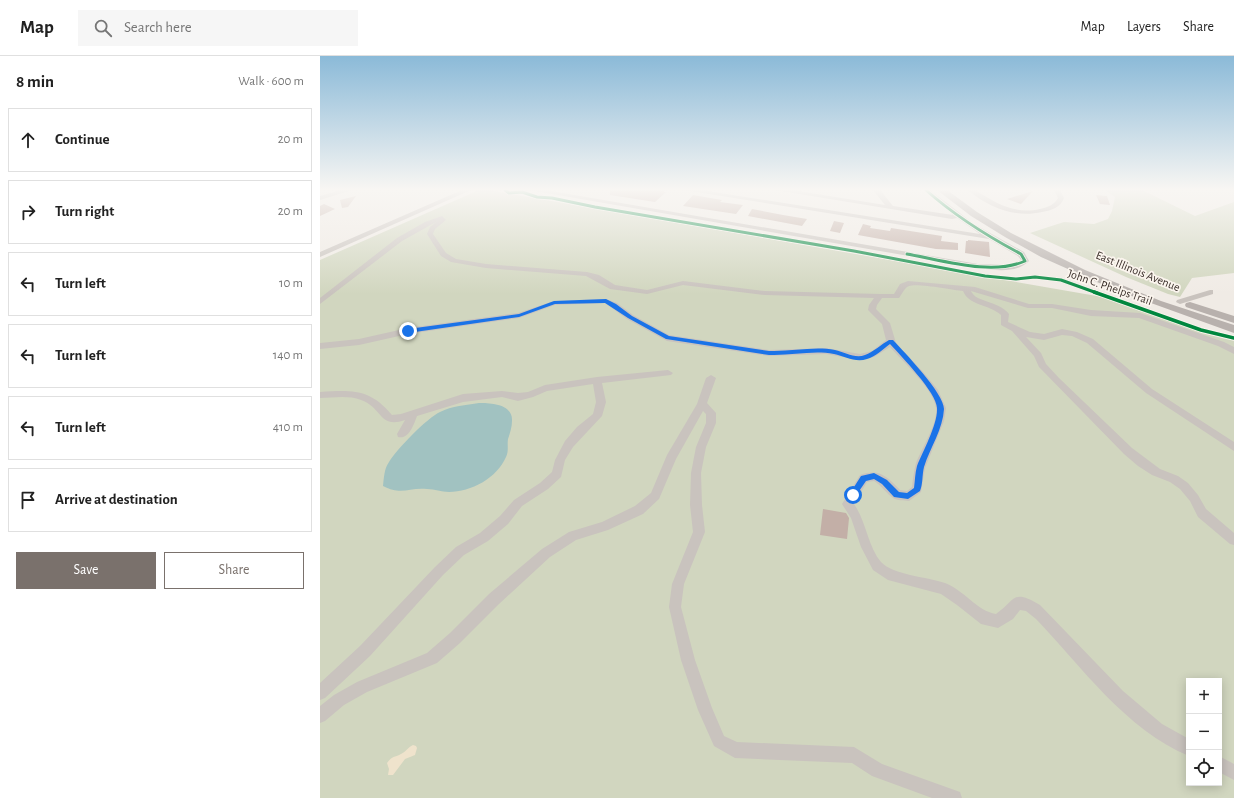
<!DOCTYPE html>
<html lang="en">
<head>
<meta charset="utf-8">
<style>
  :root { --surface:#fff; --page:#f6f6f6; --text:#222; --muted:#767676; --line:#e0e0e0; --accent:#7a716c }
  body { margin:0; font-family:"Alegreya Sans",sans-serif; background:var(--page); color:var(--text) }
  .controls { position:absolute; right:12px; bottom:12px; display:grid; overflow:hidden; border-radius:0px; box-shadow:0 2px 10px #0003 }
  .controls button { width:36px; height:36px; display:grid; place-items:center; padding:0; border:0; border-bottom:1px solid var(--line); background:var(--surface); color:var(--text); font:20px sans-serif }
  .stop { position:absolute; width:12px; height:12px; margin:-9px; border:3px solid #1a73e8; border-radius:50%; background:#fff }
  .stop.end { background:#1a73e8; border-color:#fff; box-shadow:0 1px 4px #0008 }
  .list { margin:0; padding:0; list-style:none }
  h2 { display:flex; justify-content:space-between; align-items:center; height:52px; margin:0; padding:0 16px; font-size:17px }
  h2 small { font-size:13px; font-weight:400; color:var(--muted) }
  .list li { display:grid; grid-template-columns:26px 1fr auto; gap:12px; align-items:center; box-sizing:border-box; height:64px; margin:0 8px 8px; padding:0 8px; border:1px solid var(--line); border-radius:0px }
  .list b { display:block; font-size:15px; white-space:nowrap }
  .list em { font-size:13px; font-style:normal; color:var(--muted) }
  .actions { display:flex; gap:8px; padding:12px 16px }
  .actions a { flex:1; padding:9px 0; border:1px solid var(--accent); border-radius:0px; text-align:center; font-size:14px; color:var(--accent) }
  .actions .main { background:var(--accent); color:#fff }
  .icon { flex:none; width:22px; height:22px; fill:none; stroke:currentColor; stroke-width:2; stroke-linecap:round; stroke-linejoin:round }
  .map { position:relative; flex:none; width:914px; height:742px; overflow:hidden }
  header { display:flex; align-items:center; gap:24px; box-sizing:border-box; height:56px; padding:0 20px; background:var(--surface); border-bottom:1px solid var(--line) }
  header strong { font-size:19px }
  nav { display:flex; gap:22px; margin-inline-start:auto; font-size:14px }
  .search { width:280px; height:36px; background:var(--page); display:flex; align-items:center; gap:10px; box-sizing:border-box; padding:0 14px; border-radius:0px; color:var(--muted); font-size:15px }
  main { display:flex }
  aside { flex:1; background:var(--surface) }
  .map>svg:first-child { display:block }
</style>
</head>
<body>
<header>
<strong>Map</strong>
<div class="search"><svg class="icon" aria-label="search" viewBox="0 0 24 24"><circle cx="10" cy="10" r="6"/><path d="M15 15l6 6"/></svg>Search here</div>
<nav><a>Map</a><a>Layers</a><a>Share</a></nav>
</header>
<main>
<aside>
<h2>8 min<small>Walk · 600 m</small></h2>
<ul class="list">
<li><svg class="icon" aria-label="ahead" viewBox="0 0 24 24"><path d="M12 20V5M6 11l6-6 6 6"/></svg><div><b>Continue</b></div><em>20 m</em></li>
<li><svg class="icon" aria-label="right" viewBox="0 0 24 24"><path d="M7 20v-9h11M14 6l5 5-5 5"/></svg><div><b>Turn right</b></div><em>20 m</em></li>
<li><svg class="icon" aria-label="left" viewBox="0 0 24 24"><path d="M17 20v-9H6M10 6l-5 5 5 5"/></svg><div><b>Turn left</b></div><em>10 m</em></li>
<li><svg class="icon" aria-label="left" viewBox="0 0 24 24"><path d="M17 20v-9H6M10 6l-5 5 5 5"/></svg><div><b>Turn left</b></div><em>140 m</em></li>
<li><svg class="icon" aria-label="left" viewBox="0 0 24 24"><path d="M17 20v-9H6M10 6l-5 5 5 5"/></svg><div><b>Turn left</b></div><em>410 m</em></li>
<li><svg class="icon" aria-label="arrive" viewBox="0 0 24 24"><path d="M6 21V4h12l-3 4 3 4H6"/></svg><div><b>Arrive at destination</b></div></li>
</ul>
<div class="actions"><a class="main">Save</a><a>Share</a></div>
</aside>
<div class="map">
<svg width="914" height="742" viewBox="0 0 914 742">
  <rect width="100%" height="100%" fill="#f0ebe5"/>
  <!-- green -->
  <path fill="#d1d6bf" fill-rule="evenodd" d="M159 134H168L794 243 914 283V742H0V204ZM869 625H899V727H869Z
    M785 134H822L875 160 914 146V217L872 222 860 241 848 238 806 221 710 177 744 166 774 168 788 163 792 155 795 141Z"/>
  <!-- sand -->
  <path fill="#efe3cc" d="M93 689 96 690 97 692 95 699 85 703 73 719H68L69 713 67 707C73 699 74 702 81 698 86 696 88 691 93 689Z"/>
  <!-- water -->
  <path fill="#a1c2c1" d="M159 347C171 347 193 348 192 365 192 371 190 377 188 383 187 389 189 395 186 401 177 422 151 436 129 436 121 436 115 433 107 433 89 431 82 440 63 430 64 422 64 413 69 406 75 395 108 361 120 356 132 350 146 349 159 347Z"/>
  <!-- building -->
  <path fill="#c3afa7" d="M290 134H345L344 136H346L335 146 290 139Z
    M713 135 701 148 687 143Z
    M373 139 402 144 400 146 423 149 416 158 363 150Z
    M776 139 787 140 790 149 780 148Z
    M36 140 28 151 22 152 20 144Z
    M4 148 15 153 0 160V150Z
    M432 153 463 159 487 163 482 170 428 160Z
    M514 165 524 167 520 177 510 175Z
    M543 168 551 170 550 172 570 175 571 172 622 180 621 185 638 187V194L616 193 538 179Z
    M648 184 669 186 670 201 645 197 646 185H648Z
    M503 453 526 457 529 462 527 483 500 479Z"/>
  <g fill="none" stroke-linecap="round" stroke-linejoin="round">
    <!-- minor -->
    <path fill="#c9c3be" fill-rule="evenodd" d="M21 134H32L0 144V140Z
      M142 134H151L0 201V196Z
      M209 134H225L658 208 688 209 701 204 698 200 669 183 364 134H381L660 178 637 162 632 163 455 134H472L565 149 553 134H560L573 150 633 159 603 134H610L654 168 704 196 709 205C696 218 674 214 658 212Z
      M648 134C657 134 663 139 670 143 687 153 702 157 720 153 728 151 734 149 738 142L734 134H740L744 142C740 152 732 154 722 156 695 162 669 152 648 134Z
      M122 160 126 164 115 173 113 178 126 197 136 203 166 208 267 216 279 219 295 229 327 234 363 225 445 235 560 238H574L580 228 588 225 655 231 709 248H732L771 254 820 257 904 286 914 291V298L898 290 819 262 771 260 732 252H708L651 235C656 247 678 244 689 258L688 266 710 276 724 278 742 273 757 276 773 283 832 333 914 386V395L826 337 767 287 752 280 742 279 724 284 706 281 721 297 726 308 739 322 812 392 840 413 858 420 868 427 878 439 886 453 914 477V489L910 488 878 461 870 445 860 433 850 426 832 419 818 410 804 398 719 311 714 300 692 275 681 269V259C669 248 649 250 643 235 632 234 598 227 589 230 585 231 582 238 579 242H562L557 249 556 253 570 267 576 287 604 317 618 334 626 352 624 365 605 412 601 436 589 445C584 444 577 445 573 442 566 437 562 430 554 425L547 426 534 448C546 465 548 491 561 506 573 519 608 521 625 527 644 534 657 555 676 558 696 544 692 532 720 549L803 635 842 668 869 683V700C806 674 761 610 716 563L706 555 700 554 693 563 678 572 661 568 637 549 621 538 568 524 553 514 541 491 531 462 522 448 540 419C560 412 567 421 580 434L587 435 592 431C593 422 594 415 596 407 602 392 618 367 616 352 614 333 582 305 570 291L554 301 540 304 506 298 449 300 347 285 307 263 285 247 235 249 199 262 88 278 39 289 0 293V287L39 283 88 272 198 257 234 245 286 243 297 247 313 259 349 279 449 294 506 292 540 298 552 295 566 284 562 268 548 254 549 249 554 242 445 239 363 229 327 238 290 233 266 220 166 212 131 206 121 200 107 178 110 171 116 166 82 185 0 248V242L77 182 105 166Z
      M890 234H893V238L860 248 856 246 857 244Z
      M348 314 353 317 351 319 282 327 286 346 282 360 253 391 245 404 241 421 228 433 202 450 188 468 168 485 144 499 123 519 50 600 5 642 0 644V627L40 590 115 511 136 491 160 477 180 460 194 444 220 427 232 416 235 404 245 385 257 371 273 358 276 346 273 328 227 335 213 341 198 345 182 341 143 346 97 360C94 368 89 384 78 381L77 378 85 364C59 373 63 352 41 344 28 339 13 342 0 342V336C33 334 50 333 72 359L81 358 143 338 182 335 198 337 208 336 225 329 277 321Z
      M391 319 396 322 387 347 396 357V367L386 391 381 417 382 449 385 476 364 528 361 551 375 604 392 652 404 680 417 686 534 691 562 708 640 736 642 742H612L552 720 532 707 415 702 394 690 378 654 361 604 349 551 352 528 373 476 370 449 371 417 376 391 386 367V358L383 355 356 403 339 443 323 458 288 474 256 484 230 501 179 548 140 587 117 607 47 636 24 649 5 665 0 667V650L14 639 37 626 107 597 130 577 169 538 222 493 249 476 282 466 315 450 331 437 347 399 377 348 386 322Z
      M899 700 914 708V724L899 716Z"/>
    <!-- major -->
    <path fill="#b8b1ad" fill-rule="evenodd" d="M617 134H627L657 156 691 177 765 214 841 245 914 269V277L795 234 721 201 685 181 651 160Z
      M870 246 914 260V267L866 251 865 249 866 247Z"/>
    <!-- cycleway-far1 casing -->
    <g stroke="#fbf5ee" stroke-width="4.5">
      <path id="cycleway-far1" d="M185 134 189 137 202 136 217 141 232 142 275 151 534 195 665 220 696 223 715 221 741 224 777 237
        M587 198C622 204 672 220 705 205L701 198C667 180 635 160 606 134"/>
    </g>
    <!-- cycleway casing -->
    <g stroke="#fbf5ee" stroke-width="5.5">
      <path id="cycleway" d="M774 236 881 274 914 282"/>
    </g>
    <!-- cycleway-far1 -->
    <use href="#cycleway-far1" stroke="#00873e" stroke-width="3"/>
    <!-- cycleway -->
    <use href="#cycleway" stroke="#00873e" stroke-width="3.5"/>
  </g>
  <!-- sky -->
  <linearGradient id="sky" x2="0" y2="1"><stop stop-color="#8bbad8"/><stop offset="0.56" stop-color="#f8f6f3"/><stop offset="1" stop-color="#f8f6f3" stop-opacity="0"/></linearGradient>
  <rect width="914" height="238" fill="url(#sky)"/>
  <!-- route -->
  <path fill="#1a73e8" d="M286 243 296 248 312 260 349 280 449 295C471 296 493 290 515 294 525 296 535 303 545 299 553 296 562 288 569 284H573C584 296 624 337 624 353 623 373 610 392 604 411 602 419 603 428 600 435L588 443 574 441 562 428 554 423 546 425 535 441 533 442 529 439 541 420 554 417 567 424 579 436 587 437 594 432C595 425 595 417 597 410 603 395 618 368 617 352 617 337 581 300 570 288 563 293 555 301 547 303 535 307 525 300 514 298 492 294 471 300 449 299L346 283 308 262 285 247 235 248 199 261 88 277 85 275 88 273 199 258 234 245Z"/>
  <g text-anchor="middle" stroke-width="3.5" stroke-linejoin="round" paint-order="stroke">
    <!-- far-street labels -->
    <g font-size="12" fill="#3b302b" stroke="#fbf5ee">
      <text transform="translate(818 215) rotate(22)" y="4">East Illinois Avenue</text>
      <text transform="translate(790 231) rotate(19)" y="4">John C. Phelps Trail</text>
    </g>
  </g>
</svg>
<div class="controls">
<button>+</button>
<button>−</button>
<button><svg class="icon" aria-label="locate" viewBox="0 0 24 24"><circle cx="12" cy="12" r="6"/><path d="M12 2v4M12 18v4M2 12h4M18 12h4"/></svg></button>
</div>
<div class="stop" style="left:533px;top:439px"></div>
<div class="stop end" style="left:88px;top:275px"></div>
</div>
</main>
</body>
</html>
